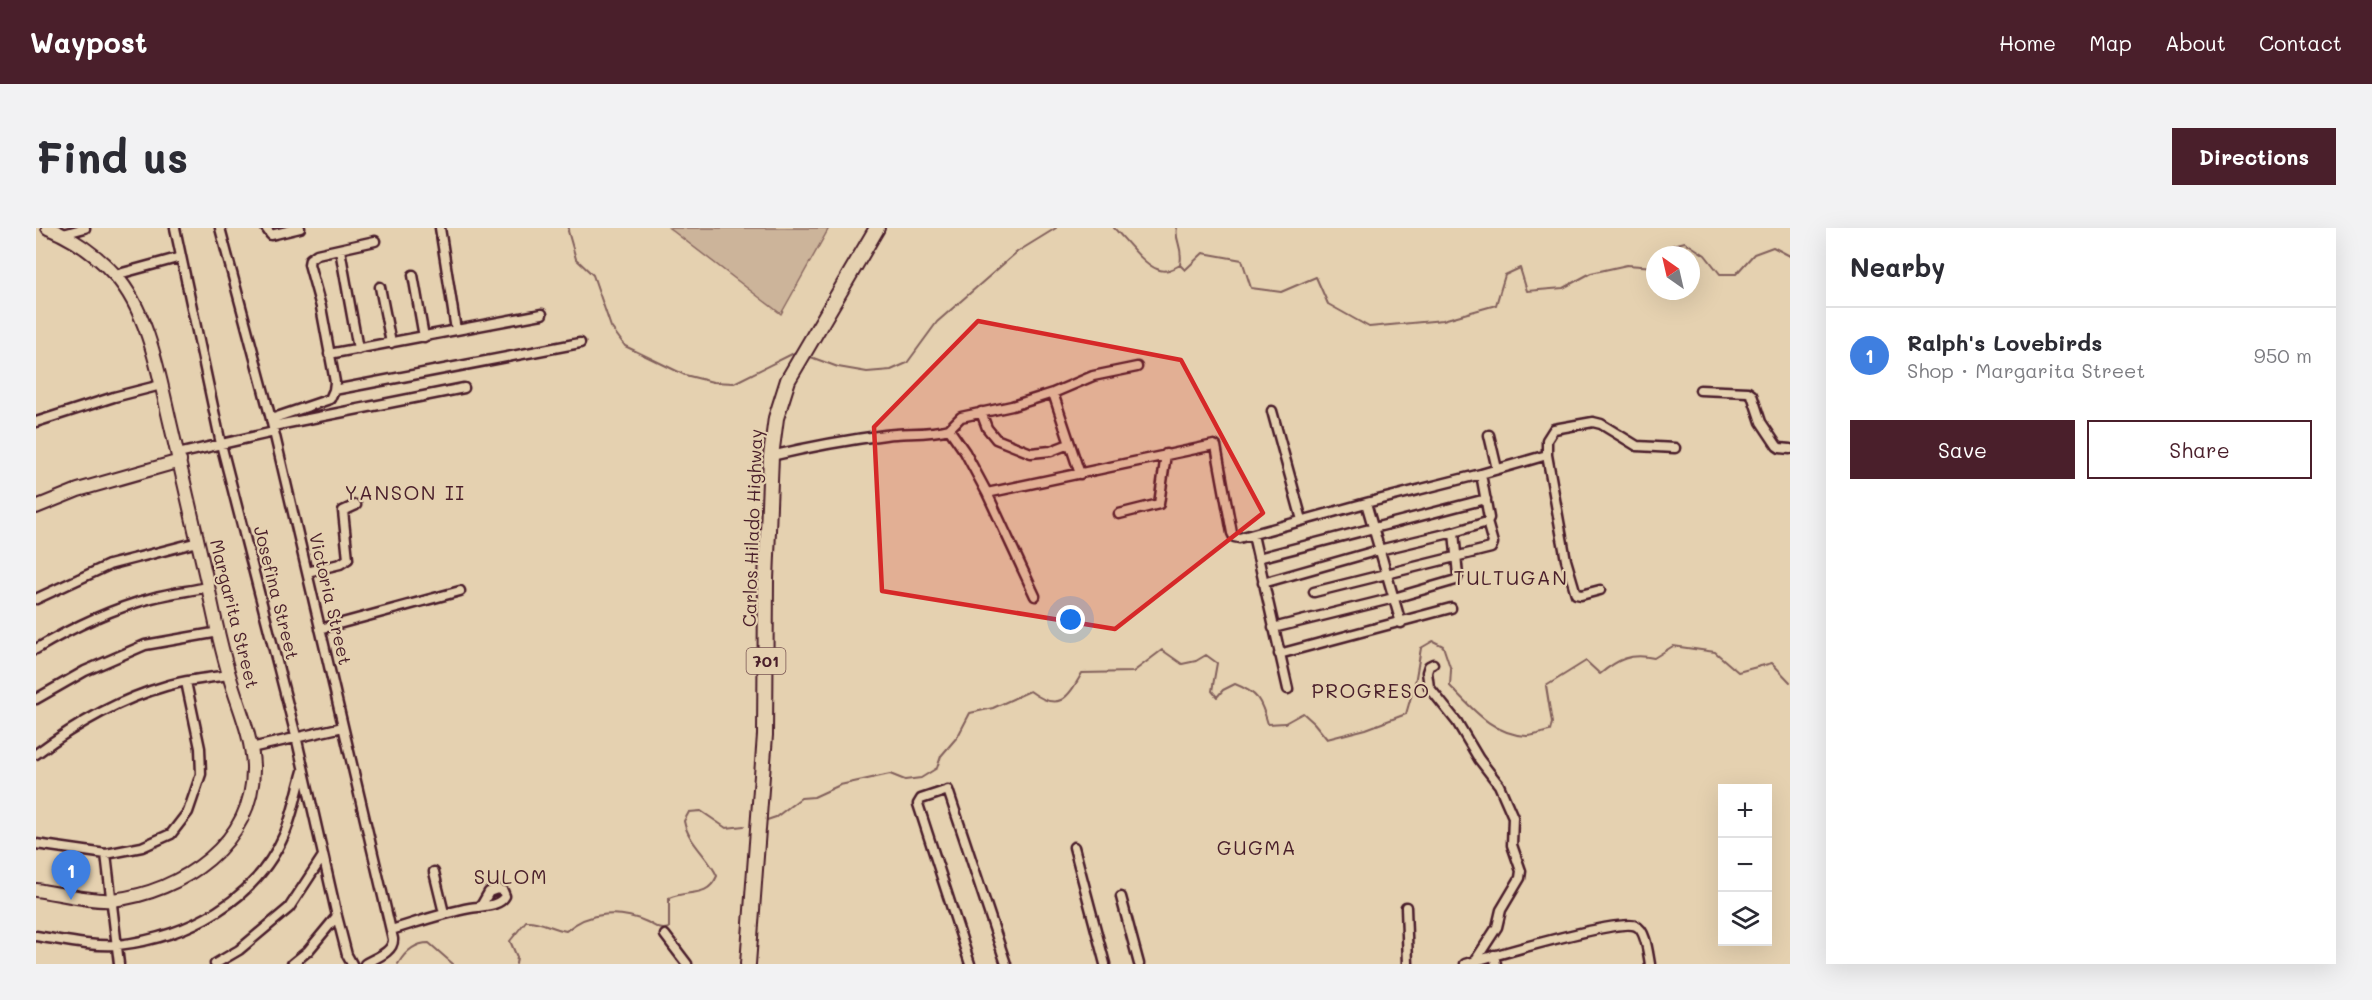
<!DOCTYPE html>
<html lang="en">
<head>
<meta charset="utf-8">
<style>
  :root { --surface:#fff; --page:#f2f2f3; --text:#2b2b33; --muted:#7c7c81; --line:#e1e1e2; --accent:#4a1f2b }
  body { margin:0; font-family:Mali,sans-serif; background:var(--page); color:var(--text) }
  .controls { position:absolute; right:18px; bottom:18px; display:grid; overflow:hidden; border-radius:0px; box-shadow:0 6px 24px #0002 }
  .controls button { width:54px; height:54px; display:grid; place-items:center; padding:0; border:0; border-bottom:2px solid var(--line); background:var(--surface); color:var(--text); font:30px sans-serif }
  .compass { position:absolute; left:1610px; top:18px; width:54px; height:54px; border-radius:50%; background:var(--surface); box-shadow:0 6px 24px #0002; rotate:326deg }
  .you { position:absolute; left:1035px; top:392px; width:21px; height:21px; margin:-15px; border:4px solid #fff; border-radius:50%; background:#1a73e8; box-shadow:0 0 0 9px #1a73e833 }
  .badge { display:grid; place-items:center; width:39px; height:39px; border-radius:50%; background:var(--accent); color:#fff; font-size:20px; font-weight:700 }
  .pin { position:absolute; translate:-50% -50px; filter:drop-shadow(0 2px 3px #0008) }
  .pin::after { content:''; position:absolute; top:32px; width:21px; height:18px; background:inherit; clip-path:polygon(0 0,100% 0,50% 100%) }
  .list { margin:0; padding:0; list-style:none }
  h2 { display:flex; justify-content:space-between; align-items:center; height:78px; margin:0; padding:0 24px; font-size:26px }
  h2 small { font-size:20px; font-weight:400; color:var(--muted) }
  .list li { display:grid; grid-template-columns:39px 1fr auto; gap:18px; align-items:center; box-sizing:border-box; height:96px; padding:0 24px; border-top:2px solid var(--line) }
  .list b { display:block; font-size:22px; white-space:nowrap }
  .list p { margin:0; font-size:20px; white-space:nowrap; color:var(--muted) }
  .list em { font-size:20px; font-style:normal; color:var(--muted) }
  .actions { display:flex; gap:12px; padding:18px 24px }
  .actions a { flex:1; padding:14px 0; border:2px solid var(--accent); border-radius:0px; text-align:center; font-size:21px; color:var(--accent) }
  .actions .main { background:var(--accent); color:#fff }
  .icon { flex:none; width:33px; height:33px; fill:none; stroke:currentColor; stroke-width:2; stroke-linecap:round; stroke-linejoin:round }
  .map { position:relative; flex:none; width:1754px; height:736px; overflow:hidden; border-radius:0px }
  header { display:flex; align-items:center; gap:36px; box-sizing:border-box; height:84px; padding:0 30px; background:var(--accent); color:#fff }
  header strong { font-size:28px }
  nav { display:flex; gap:33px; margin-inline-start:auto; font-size:21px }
  .intro { display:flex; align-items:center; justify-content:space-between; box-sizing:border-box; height:144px; padding:0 36px }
  h1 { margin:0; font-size:42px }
  .button { padding:15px 27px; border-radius:0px; background:var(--accent); color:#fff; font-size:21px; font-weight:700 }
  main { display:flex; gap:36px; padding:0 36px }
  aside { flex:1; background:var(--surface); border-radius:0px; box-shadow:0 6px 24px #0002 }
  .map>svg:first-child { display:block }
</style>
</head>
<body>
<header>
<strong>Waypost</strong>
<nav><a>Home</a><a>Map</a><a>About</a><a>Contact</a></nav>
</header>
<div class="intro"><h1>Find us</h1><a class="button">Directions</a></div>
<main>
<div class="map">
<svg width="1754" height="736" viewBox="0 0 1754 736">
  <rect width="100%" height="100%" fill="#e5d1b0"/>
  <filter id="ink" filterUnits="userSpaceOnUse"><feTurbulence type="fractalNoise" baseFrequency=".0167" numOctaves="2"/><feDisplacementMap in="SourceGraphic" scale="12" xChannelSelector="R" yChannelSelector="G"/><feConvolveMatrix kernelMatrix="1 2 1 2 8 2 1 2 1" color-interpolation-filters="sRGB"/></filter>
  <g filter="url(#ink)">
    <!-- green -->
    <path fill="#ccb49a" stroke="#8b6a62" stroke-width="1.5" d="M633 0H793L745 86Z"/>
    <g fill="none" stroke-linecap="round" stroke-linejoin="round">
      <!-- stream -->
      <path stroke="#82605b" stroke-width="2" d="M533 0 532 3 540 31 557 47 575 99 589 118 649 147 677 154 698 155 762 123
        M1078 0C1089 11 1107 36 1121 41 1129 45 1137 41 1144 37 1148 19 1138 13 1141 0
        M1631 27 1637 17 1649 14 1669 27 1684 46H1700L1718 26 1737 19 1754 28
        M1144 37 1149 42 1167 25 1206 32 1215 60 1245 64 1280 49 1292 76 1333 99 1407 92 1460 77 1469 47 1484 40 1491 63 1527 60 1555 45 1591 37 1619 39
        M772 128 802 139 831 144 855 142 871 135 901 94 981 24 1020 0
        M731 592 740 589 765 570 778 569 804 557 854 546 869 552 885 550 901 540 905 528 922 508 934 485 957 480 994 463C1022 484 1031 472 1046 445L1097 444 1126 422 1146 436 1160 433 1170 427 1181 435 1176 463 1181 469 1187 462 1199 456C1222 465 1225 472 1232 496L1249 495 1267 485 1278 495 1291 511 1330 501 1370 486 1379 455 1385 420 1397 413 1407 418 1415 442 1414 458C1436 480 1457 507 1491 508 1498 508 1507 504 1514 503L1516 495 1510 458 1550 433 1564 446C1582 431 1595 425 1618 430L1637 418 1679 424 1702 444 1736 435 1754 454
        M362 736C369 724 378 715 393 715L417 736
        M480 736 481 729 474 713 490 693C504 692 516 701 530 703 553 683 585 682 611 694 620 698 623 703 633 700V670C653 661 671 671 681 648 672 628 652 615 648 593L653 584 665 583 690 600 708 598"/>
      <!-- street casing -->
      <g stroke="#4a1f2b" stroke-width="13">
        <path id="street" d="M139 0 185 216 260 508 301 688 311 727 316 736
          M184 0 235 191 357 711C358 724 339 730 329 736
          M230 0 235 7 264 0
          M404 0 420 102
          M27 6 49 0
          M304 22 322 121
          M79 47 145 29
          M377 47 388 109
          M344 59 355 115
          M293 126 506 86
          M1101 139 1057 148 1017 165 976 178 925 189 913 201 929 224 951 265 1178 217 1180 218 1196 305 1198 309 1203 310 1330 275 1445 246 1453 290 1451 294 1418 304 1343 322 1227 355
          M298 162 544 115
          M1664 162 1712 164 1716 167 1725 194 1741 218 1744 220 1754 221
          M1017 165 1044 246
          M1236 183 1266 292
          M945 184 951 200 960 211 995 225 1015 223 1033 216
          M235 191 294 171 298 162 299 154 285 79 273 36 274 31 281 26 339 13
          M0 194 78 169 125 157
          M237 198 428 160
          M1453 207 1461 241
          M142 226 238 204
          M1511 227V212L1518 201 1557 194 1565 196 1601 218 1639 220
          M735 228C773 219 810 212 849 207 870 204 892 207 913 201
          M1445 246 1511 227 1530 332 1540 366 1545 367 1564 362
          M951 265 999 368
          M1330 275 1365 395
          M1083 286 1123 276 1130 226
          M1217 307 1252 461
          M1222 330 1450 271
          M271 344 304 336 312 331 307 283 320 277
          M1278 364 1455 320 1457 315 1451 294
          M0 371 73 337 162 314
          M1237 400 1358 370 1420 352 1422 348 1418 304
          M284 401 424 363
          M0 421C37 399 75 381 116 370 134 365 154 363 172 359
          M1243 426 1415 380
          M1397 436 1393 438 1391 444 1393 459 1421 494 1443 531 1463 557 1477 589 1476 617 1485 643 1484 650 1465 682 1461 699 1439 733
          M0 471 49 443 109 417 183 404
          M215 520 307 499
          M0 526C40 496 81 472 130 458 150 452 172 450 193 447
          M0 616 70 626 106 619 135 606 152 584 165 546 164 520 150 454
          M1038 619 1069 736
          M70 626 83 736
          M398 644 408 685
          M1085 669 1103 736
          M1370 679 1372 736
          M355 702C382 694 407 685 434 680 445 678 463 679 469 668L467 663 461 661 453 664 445 678
          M629 707 651 736
          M0 708C26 712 56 719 82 717 152 709 220 673 249 605 257 586 261 563 267 543
          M1458 727 1460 736
          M179 736 203 722 253 680 287 628
          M256 736 272 723 301 688
          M934 736 882 576 885 571 912 562 970 736
          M1429 736C1454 729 1584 690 1600 698 1610 702 1612 726 1614 736"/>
      </g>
      <!-- secondary casing -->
      <g stroke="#4a1f2b" stroke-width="16">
        <path id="secondary" d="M0 279 42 262 144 233
          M0 662C21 665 57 674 76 672 146 664 219 615 217 538 216 508 202 478 194 450 185 420 178 388 172 358 159 303 147 248 134 194 123 147 112 83 79 47 61 27 36 10 12 0"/>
      </g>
      <!-- primary casing -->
      <g stroke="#4a1f2b" stroke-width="18">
        <path id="primary" d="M712 736 729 507 730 352 735 228 740 190 752 152 841 0"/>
      </g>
      <!-- street -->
      <use href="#street" stroke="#e5d1b0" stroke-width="8"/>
      <!-- secondary -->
      <use href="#secondary" stroke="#e5d1b0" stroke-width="12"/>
      <!-- primary -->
      <use href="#primary" stroke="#e5d1b0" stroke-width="14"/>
    </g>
  </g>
  <!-- marked area -->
  <path fill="#d62828" fill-opacity="0.2" stroke="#d62828" stroke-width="4.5" stroke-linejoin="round" d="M942 93 1145 132 1227 285 1079 401 846 363 838 199Z"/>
  <g text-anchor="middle" stroke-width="4.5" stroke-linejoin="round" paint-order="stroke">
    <!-- shield labels -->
    <rect fill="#e5d1b0" stroke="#785453" stroke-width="1.5" x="710.5" y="420" width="39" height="26" rx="4.5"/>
    <g font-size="16" font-weight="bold" fill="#4a1f2b">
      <text x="730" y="439">701</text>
    </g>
    <!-- street labels -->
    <g font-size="18" fill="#4a1f2b" stroke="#e5d1b0">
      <text transform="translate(717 300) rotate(-88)" y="6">Carlos Hilado Highway</text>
      <text transform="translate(240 365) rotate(76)" y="6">Josefina Street</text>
      <text transform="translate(294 371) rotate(77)" y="6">Victoria Street</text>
      <text transform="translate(198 386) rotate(76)" y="6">Margarita Street</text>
    </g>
    <!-- neighbourhood labels -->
    <g font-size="20" letter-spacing="1.5" fill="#4a1f2b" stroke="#e5d1b0">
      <text x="369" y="272">YANSON II</text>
      <text x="1475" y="357">TULTUGAN</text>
      <text x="1335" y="470">PROGRESO</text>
      <text x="1221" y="627">GUGMA</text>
      <text x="475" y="656">SULOM</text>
    </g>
  </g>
</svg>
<div class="controls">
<button>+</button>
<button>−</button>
<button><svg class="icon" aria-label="layers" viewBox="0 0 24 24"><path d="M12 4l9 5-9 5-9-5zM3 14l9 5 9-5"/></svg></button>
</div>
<svg class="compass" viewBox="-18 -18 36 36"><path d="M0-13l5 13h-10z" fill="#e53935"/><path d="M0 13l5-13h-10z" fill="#7c7c81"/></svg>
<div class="you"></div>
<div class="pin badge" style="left:35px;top:672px;background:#3f7fe0">1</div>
</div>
<aside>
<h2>Nearby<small></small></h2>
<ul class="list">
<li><span class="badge" style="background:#3f7fe0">1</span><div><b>Ralph's Lovebirds</b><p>Shop · Margarita Street</p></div><em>950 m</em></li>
</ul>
<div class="actions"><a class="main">Save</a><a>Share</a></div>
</aside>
</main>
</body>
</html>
